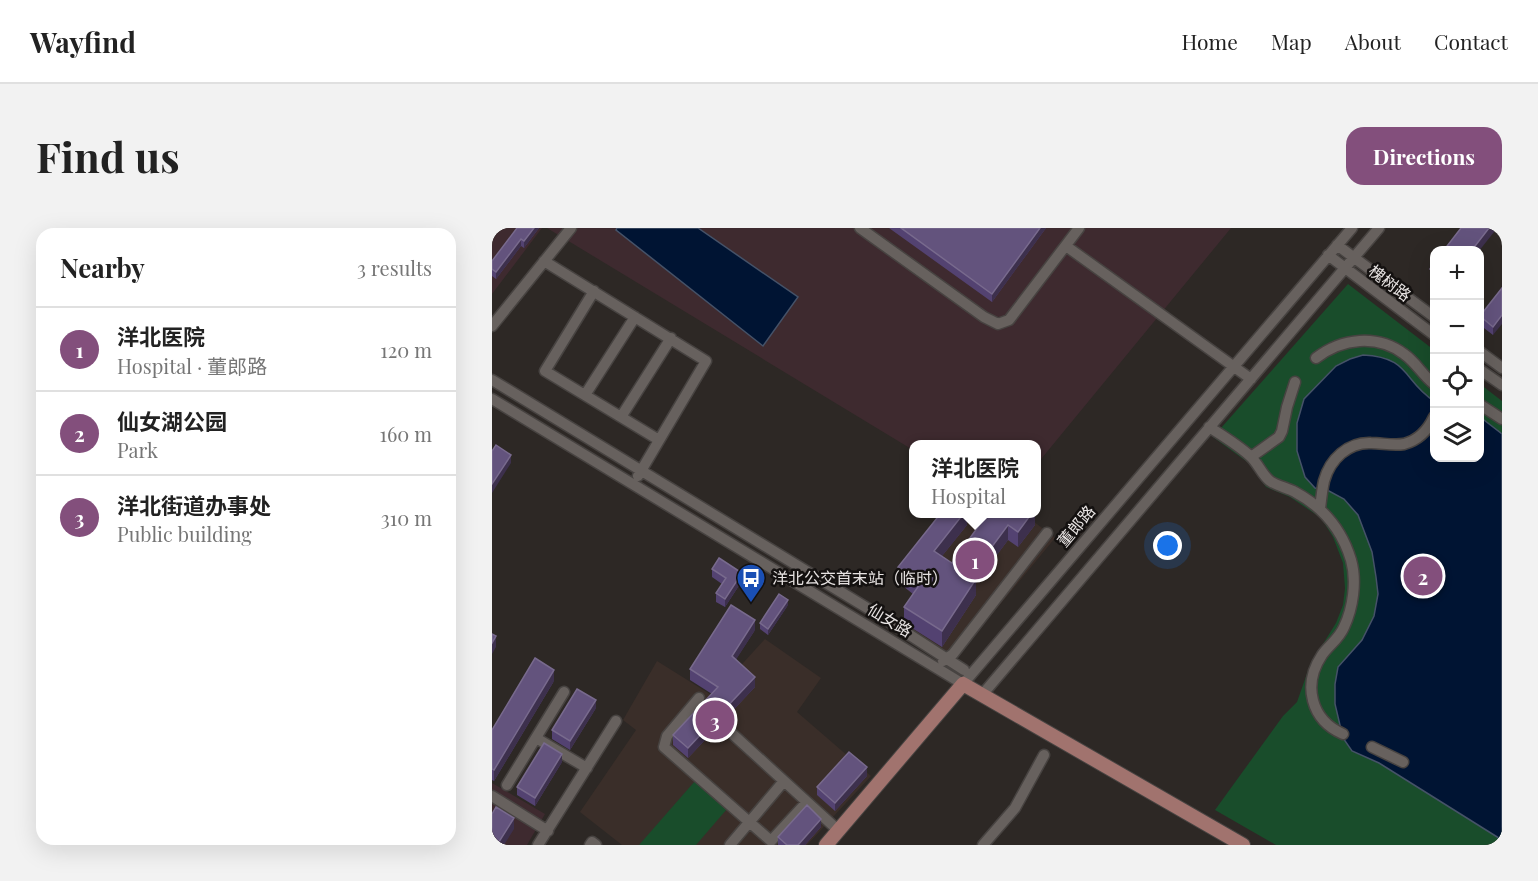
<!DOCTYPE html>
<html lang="en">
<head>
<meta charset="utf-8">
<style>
  :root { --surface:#fff; --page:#f2f2f2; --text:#222; --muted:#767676; --line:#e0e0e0; --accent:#834f7c }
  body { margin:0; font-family:"Playfair Display","Noto Sans SC",serif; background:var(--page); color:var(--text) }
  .controls { position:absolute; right:18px; top:18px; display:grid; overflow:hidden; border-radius:12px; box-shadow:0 6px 24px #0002 }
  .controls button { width:54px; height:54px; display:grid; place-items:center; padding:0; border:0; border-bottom:2px solid var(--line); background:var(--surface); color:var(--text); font:30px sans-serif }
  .you { position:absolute; left:676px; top:318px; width:21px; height:21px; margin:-15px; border:4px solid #fff; border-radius:50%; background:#1a73e8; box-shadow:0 0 0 9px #1a73e833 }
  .badge { display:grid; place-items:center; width:39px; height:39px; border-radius:50%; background:var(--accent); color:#fff; font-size:20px; font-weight:700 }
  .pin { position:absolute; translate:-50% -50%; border:3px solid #fff; box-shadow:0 2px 6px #0006 }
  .popup { position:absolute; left:417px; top:212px; width:132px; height:78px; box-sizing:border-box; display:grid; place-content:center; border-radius:12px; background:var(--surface); filter:drop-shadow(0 2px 4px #0005); font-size:20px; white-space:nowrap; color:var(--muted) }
  .popup b { font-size:22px; color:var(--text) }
  .popup::after { content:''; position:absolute; left:50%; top:100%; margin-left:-12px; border:12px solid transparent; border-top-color:var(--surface) }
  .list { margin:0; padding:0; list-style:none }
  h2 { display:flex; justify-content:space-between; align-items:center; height:78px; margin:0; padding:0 24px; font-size:26px }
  h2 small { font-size:20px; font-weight:400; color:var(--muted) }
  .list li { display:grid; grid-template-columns:39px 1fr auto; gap:18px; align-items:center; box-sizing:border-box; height:84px; padding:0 24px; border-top:2px solid var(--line) }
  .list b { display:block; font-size:22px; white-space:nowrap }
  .list p { margin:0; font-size:20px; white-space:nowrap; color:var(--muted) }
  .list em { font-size:20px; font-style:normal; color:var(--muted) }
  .icon { flex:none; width:33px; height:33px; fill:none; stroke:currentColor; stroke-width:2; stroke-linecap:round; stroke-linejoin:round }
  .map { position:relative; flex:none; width:1010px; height:617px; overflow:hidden; border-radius:18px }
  header { display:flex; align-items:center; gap:36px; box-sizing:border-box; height:84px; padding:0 30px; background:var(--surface); border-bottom:2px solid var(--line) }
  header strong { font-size:28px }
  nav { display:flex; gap:33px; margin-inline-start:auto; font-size:21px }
  .intro { display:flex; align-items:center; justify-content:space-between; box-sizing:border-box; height:144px; padding:0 36px }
  h1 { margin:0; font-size:42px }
  .button { padding:15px 27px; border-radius:18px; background:var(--accent); color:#fff; font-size:21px; font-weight:700 }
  main { display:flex; gap:36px; padding:0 36px }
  aside { flex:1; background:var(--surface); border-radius:18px; box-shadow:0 6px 24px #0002 }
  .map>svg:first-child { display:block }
</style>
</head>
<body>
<header>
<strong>Wayfind</strong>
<nav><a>Home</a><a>Map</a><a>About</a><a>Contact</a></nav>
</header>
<div class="intro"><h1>Find us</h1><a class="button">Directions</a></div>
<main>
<aside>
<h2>Nearby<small>3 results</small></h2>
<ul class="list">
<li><span class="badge">1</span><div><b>洋北医院</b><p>Hospital · 董郎路</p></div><em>120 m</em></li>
<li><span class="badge">2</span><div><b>仙女湖公园</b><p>Park</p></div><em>160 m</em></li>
<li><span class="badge">3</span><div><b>洋北街道办事处</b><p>Public building</p></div><em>310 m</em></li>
</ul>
</aside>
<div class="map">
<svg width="1010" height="617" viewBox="0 0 1010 617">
  <rect width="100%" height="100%" fill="#2d2825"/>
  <!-- built -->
  <path fill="#3a2e29" d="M455 286H532L563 310 463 431 411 397 428 372 406 354Z
    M273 411 329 450 305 484 379 548 315 617H130L88 584 144 502 131 492 165 433 221 468Z"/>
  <!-- industrial -->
  <path fill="#3e2a2f" d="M0 0H50L0 66Z
    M55 0H739L545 236 544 216H422L421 222Z
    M0 555 53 586 35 617H0Z"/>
  <!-- green -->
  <path fill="#194d2b" d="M856 56 942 122V230H987L988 156 1010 173V617H784L723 582 791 488 805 474 818 437 844 395 851 377 853 360 851 335 841 309 829 290 798 269 774 259 758 236 721 209Z
    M203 553 235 581 204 617H147Z"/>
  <!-- water -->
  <path fill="#001433" stroke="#455268" stroke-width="1.5" d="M125 0H206L306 69 271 118 124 2Z
    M871 127C918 129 911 153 942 173V230H987L988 189 1010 206V612L887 535 860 523 851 510 843 476V456L846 439 870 412 882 388 886 366 884 349 880 324 866 287 852 271 837 263 823 260 813 249 805 223V195L812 171 844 138 858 131Z"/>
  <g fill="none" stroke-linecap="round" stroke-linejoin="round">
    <!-- minor casing -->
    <g stroke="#474341" stroke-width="13">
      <path id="minor" d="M368 0 492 89 506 96 517 92 587 0
        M845 17 942 89
        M574 18 759 151
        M836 27 942 107
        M52 33 214 133 146 248
        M102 63 53 143 167 212
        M0 98 79 0
        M987 123 1010 140
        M824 130C850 110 885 106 912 126 924 134 931 148 942 156
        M987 141 1010 157
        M0 152 390 389 472 442
        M93 167 143 89
        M0 171 471 456 860 0
        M987 176 1010 191
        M129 189 179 110
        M717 199C731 208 746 217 758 228 766 235 770 247 778 253 785 258 796 260 803 264 831 279 850 302 859 332 865 353 861 380 852 399 847 411 837 417 830 427 810 457 819 492 851 506
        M759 229 787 209 790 203 795 179 803 154
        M828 281C829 272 830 262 832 253 838 231 856 214 879 215 890 215 901 218 912 216 927 212 936 202 942 189
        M451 433 461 426 555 305
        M490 467 887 0
        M207 470 175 508 172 519 279 613 315 574
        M235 501 347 603
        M44 510 95 540
        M880 519 911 534
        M15 557 72 464
        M0 568 56 603
        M46 617 124 493
        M98 617 100 614 104 617
        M238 617 292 553
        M491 617 523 580 552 527"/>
    </g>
    <!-- major casing -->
    <g stroke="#474341" stroke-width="16">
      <path id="major" d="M334 617 471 456 751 617"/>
    </g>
    <!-- minor -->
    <use href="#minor" stroke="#67615e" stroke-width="10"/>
    <!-- major -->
    <use href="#major" stroke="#a1736e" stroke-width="14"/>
  </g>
  <!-- wall -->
  <path fill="#534271" d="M25 0H47L32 20 29 18 4 51 0 48V33Z
    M397 0H554L500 74Z
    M942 34V55L938 51V41Z
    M1010 60 1001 107 988 97V88Z
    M475 285V297L450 328 460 335 496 285H543V297L526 319 516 312 484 355V367L450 419 412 395V379L421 366 406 354V339Z
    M220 341 250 353 233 379 224 374V365L230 356 220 349Z
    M296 377 276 407 268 401V395Z
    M263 402 244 431 263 459 196 530 181 517V507L220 466 198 452V441Z
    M62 453 2 553 0 552V502Z
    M104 480 78 522 60 511V502Z
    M70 534 43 578 25 567V559Z
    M375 548 343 583 325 567V559Z
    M329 599 313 617H286V609Z"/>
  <!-- shaded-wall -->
  <path fill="#3d304d" d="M42 0H47L32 20V13Z
    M548 0H554L500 74V66Z
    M997 0H1002V4L987 23 980 22Z
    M29 11V18L4 51V44Z
    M1010 87V96L1001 107V99Z
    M19 227V235L0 265V256Z
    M472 285H475V297L442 338V323Z
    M540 285H543V297L526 319V304Z
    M516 297V312L484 355V367L450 419V403L479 347Z
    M250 345V353L233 379V371Z
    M296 372V377L276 407V401Z
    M263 392V402L240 438V428Z
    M4 408V419L0 426V415Z
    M62 442V453L2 553V542Z
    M263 449V459L196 530V520Z
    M104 472V480L78 522V513Z
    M70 526V534L43 578V570Z
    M375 539V548L343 583V575Z
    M22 590V601L12 617H5Z
    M329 591V599L313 617H306Z"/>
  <!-- building -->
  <path fill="#63537d" stroke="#786a8d" stroke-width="1.5" d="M25 0H42L32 13 29 11 4 44 0 41V33Z
    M409 0H548L500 66Z
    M969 0H997L980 22H952Z
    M942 34V44L938 41Z
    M1010 60V87L1001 99 988 88Z
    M4 217 19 227 0 256V223Z
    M449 285H472L442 323 460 335 496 285H540L526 304 516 297 479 347 484 351 450 403 412 379 428 356 406 339Z
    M227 330 250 345 233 371 224 365 234 350 220 341Z
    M287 366 296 372 276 401 268 395Z
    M239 377 263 392 240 428 263 449 196 520 181 507 226 459 198 441Z
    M0 406 4 408 0 415Z
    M43 430 62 442 2 542 0 541V502Z
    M85 461 104 472 78 513 60 502Z
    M52 515 70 526 43 570 25 559Z
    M357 524 375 539 343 575 325 559Z
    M315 577 329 591 306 617H295L286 609Z
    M4 579 22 590 5 617H0V586Z"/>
  <!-- icons -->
  <defs>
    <g id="bus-pin" transform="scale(1.5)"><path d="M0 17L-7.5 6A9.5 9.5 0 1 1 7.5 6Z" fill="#1a4fb4" stroke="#141110"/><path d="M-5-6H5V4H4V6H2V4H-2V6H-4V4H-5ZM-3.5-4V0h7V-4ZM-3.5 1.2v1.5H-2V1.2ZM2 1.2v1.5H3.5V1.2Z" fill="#fff"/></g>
  </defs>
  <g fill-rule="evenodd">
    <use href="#bus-pin" x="259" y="350"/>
  </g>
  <g text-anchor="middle" stroke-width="5" stroke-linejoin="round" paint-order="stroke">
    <!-- street labels -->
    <g font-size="16" fill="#e7e3e2" stroke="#141110">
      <text transform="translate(898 55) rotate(37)" y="6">槐树路</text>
      <text transform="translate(584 298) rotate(-50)" y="6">董郎路</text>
      <text transform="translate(398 392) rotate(31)" y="6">仙女路</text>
    </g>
    <!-- poi labels -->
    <g font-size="16" fill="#e7e3e2" stroke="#141110" text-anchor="start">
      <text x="280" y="356">洋北公交首末站（临时）</text>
    </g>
  </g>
</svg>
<div class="controls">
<button>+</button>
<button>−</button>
<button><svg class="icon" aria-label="locate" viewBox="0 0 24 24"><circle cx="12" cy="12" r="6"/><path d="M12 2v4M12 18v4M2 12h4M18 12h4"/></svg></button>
<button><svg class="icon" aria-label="layers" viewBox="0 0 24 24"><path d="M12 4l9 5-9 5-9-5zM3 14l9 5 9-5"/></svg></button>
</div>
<div class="you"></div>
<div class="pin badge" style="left:483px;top:332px">1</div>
<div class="popup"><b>洋北医院</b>Hospital</div>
<div class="pin badge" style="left:931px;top:348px">2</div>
<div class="pin badge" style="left:223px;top:492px">3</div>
</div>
</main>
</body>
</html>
